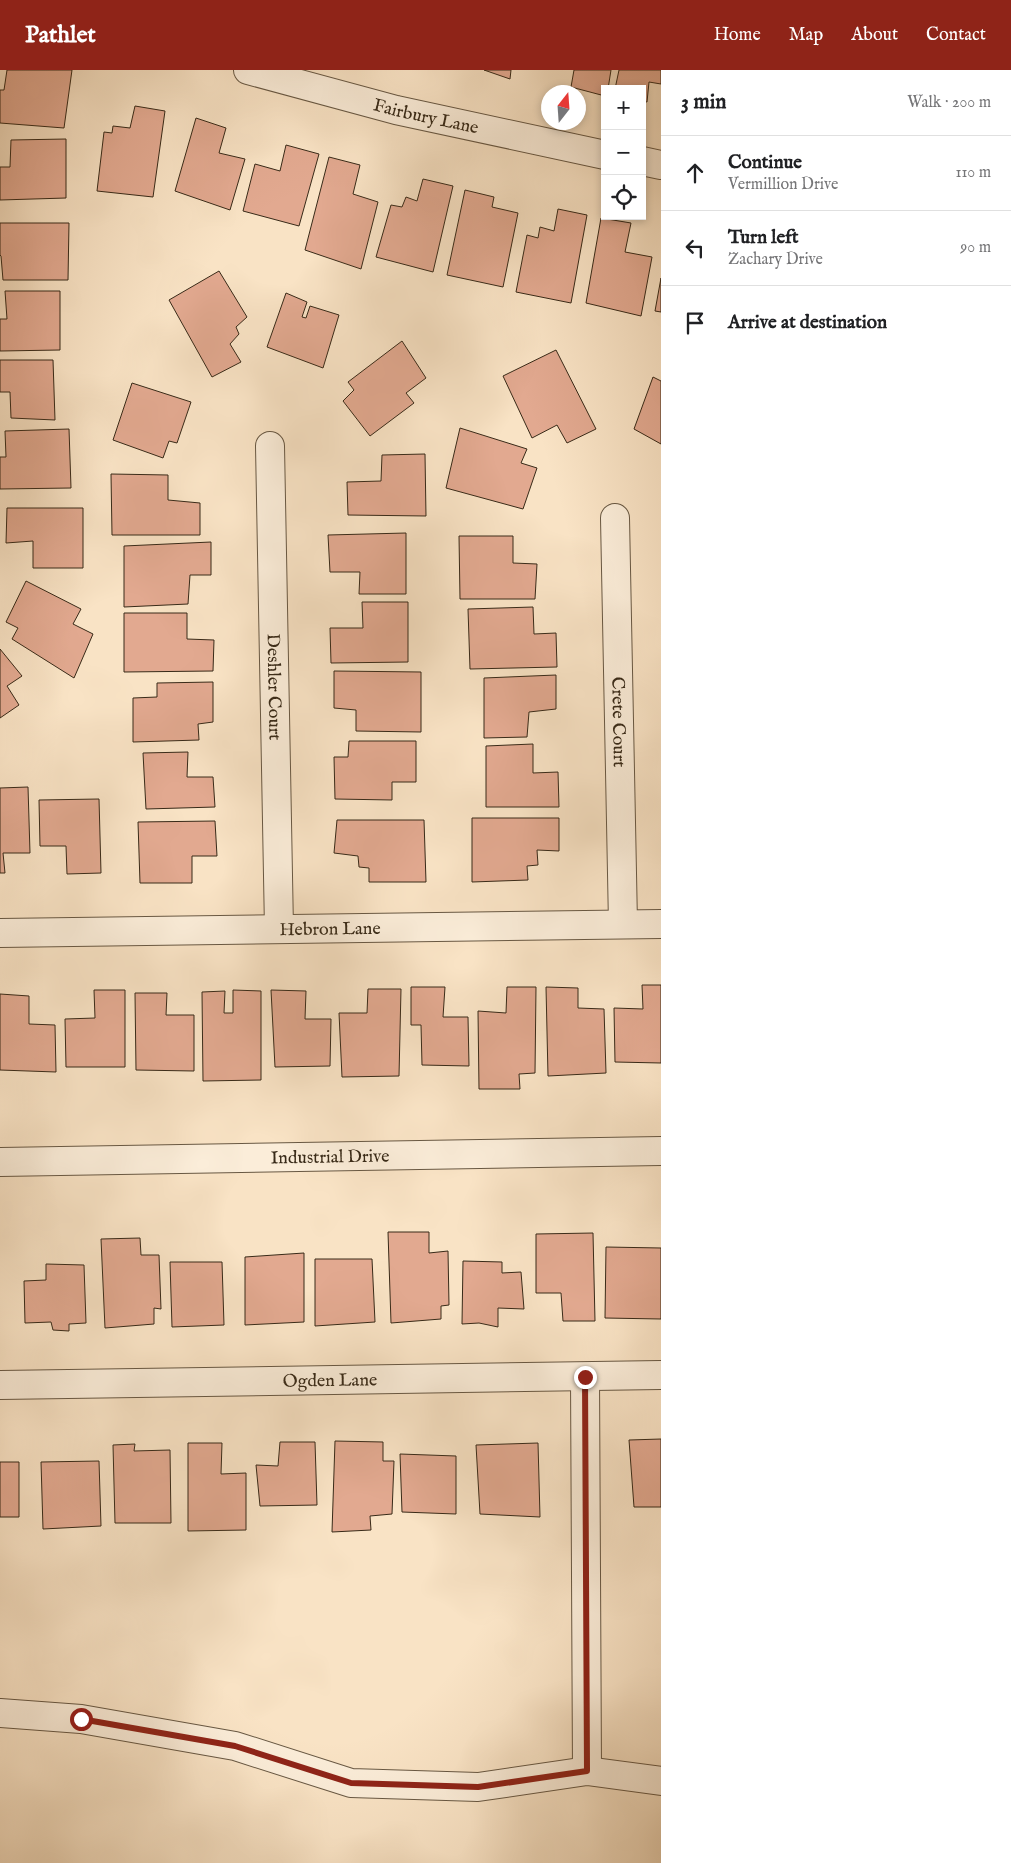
<!DOCTYPE html>
<html lang="en">
<head>
<meta charset="utf-8">
<style>
  :root { --surface:#fff; --page:#f2f2f2; --text:#202124; --muted:#757577; --line:#e0e0e0; --accent:#8f2418 }
  body { margin:0; font-family:"IM FELL English",serif; background:var(--page); color:var(--text) }
  .controls { position:absolute; right:15px; top:15px; display:grid; overflow:hidden; border-radius:0px; box-shadow:0 2px 8px #0003 }
  .controls button { width:45px; height:45px; display:grid; place-items:center; padding:0; border:0; border-bottom:1px solid var(--line); background:var(--surface); color:var(--text); font:25px sans-serif }
  .compass { position:absolute; left:541px; top:15px; width:45px; height:45px; border-radius:50%; background:var(--surface); box-shadow:0 2px 8px #0003; rotate:17deg }
  .stop { position:absolute; width:15px; height:15px; margin:-11px; border:4px solid #8f2418; border-radius:50%; background:#fff }
  .stop.end { background:#8f2418; border-color:#fff; box-shadow:0 1px 5px #0008 }
  .list { margin:0; padding:0; list-style:none }
  h2 { display:flex; justify-content:space-between; align-items:center; height:65px; margin:0; padding:0 20px; font-size:21px }
  h2 small { font-size:16px; font-weight:400; color:var(--muted) }
  .list li { display:grid; grid-template-columns:32px 1fr auto; gap:15px; align-items:center; box-sizing:border-box; height:75px; padding:0 20px; border-top:1px solid var(--line) }
  .list b { display:block; font-size:19px; white-space:nowrap }
  .list p { margin:0; font-size:16px; white-space:nowrap; color:var(--muted) }
  .list em { font-size:16px; font-style:normal; color:var(--muted) }
  .icon { flex:none; width:28px; height:28px; fill:none; stroke:currentColor; stroke-width:2; stroke-linecap:round; stroke-linejoin:round }
  .map { position:relative; flex:none; width:661px; height:1793px; overflow:hidden }
  header { display:flex; align-items:center; gap:30px; box-sizing:border-box; height:70px; padding:0 25px; background:var(--accent); color:#fff }
  header strong { font-size:24px }
  nav { display:flex; gap:28px; margin-inline-start:auto; font-size:18px }
  main { display:flex }
  aside { flex:1; background:var(--surface) }
  .map>svg:first-child { display:block }
</style>
</head>
<body>
<header>
<strong>Pathlet</strong>
<nav><a>Home</a><a>Map</a><a>About</a><a>Contact</a></nav>
</header>
<main>
<div class="map">
<svg width="661" height="1793" viewBox="0 0 661 1793">
  <rect width="100%" height="100%" fill="#f9e3c5"/>
  <filter id="stains"><feTurbulence type="fractalNoise" baseFrequency=".004" numOctaves="4"/><feColorMatrix values="0 0 0 0 .2 0 0 0 0 .09 0 0 0 0 .02 0 0 0 .5 -.17"/></filter>
  <radialGradient id="worn" r=".72"><stop offset=".6" stop-color="#630" stop-opacity="0"/><stop offset="1" stop-color="#630" stop-opacity=".3"/></radialGradient>
  <!-- building -->
  <path fill="#e2a990" stroke="#382a18" d="M7 0H72L64 58 0 53V20H4Z
    M484 0H511L510 9Z
    M574 0H611L608 19H605V26L571 17Z
    M619 0H661V14L649 12 647 32 642 31V19H615Z
    M135 36 165 41 153 127 97 121 104 62 112 63 113 56 130 58Z
    M196 48 226 58 219 83 245 89 230 140 175 121Z
    M66 69V128L0 130V97H10L11 70Z
    M286 75 319 84 299 156 243 141 255 94 280 101Z
    M329 87 360 95 353 124 378 132 361 199 305 180Z
    M423 109 453 116 433 202 376 187 391 135 402 137 406 127 417 131Z
    M465 120 494 127 492 137 518 143 503 217 447 205Z
    M558 139 587 145 571 233 516 222 527 165 538 168 540 157 554 161Z
    M601 148 631 153 625 182 652 187 641 246 586 233Z
    M0 153H69L68 210H3L1 186 0 185Z
    M219 201 247 247 236 257 239 264 230 274 241 292 212 307 169 230Z
    M661 208V242L655 241Z
    M5 221H60V280L0 281V249H7Z
    M286 223 307 232 302 247 306 248 310 236 339 245 323 298 267 277Z
    M402 271 426 308 406 323 414 333 370 366 343 331 354 320 348 312Z
    M556 280 596 359 567 373 557 355 532 368 503 306Z
    M0 290H53L55 350 11 348 10 322H0Z
    M653 307 661 311V374L634 359Z
    M132 313 191 332 177 373 169 371 163 388 113 370Z
    M460 358 527 379 521 393 537 398 523 439 446 418Z
    M69 359 71 418 0 419V387H6L5 361Z
    M425 384 426 446 348 445 347 412 381 411 382 385Z
    M111 404 168 405V430L200 433V465H112Z
    M7 438H83V498H33V471L6 473Z
    M406 463V524H359L360 502H330L328 465Z
    M459 466H513V493L537 494 535 529H460Z
    M211 472V505H190L188 534 124 537V476Z
    M26 511 81 539 73 554 93 564 74 608 12 569 18 558 6 552Z
    M362 532H408V592L331 593 330 558H363Z
    M533 537 534 564 556 563 557 597 470 599 468 539Z
    M124 543H187V569L214 570 213 601 124 602Z
    M0 579 22 606 7 616 19 635 0 648Z
    M334 601 421 602V662L356 661V640L334 638Z
    M556 605V639L529 642 527 667 484 668V608Z
    M213 612V652L198 654 199 670 133 672V628L157 627V613Z
    M349 671H416V712H392V730L335 729 334 687H348Z
    M533 674V703L558 702 559 737H486V676Z
    M188 682 187 707H213L215 737 146 739 143 683Z
    M28 717 30 783H3L5 803H0V718Z
    M99 729 101 803 67 804 66 776H40L39 730Z
    M472 748H559V781L537 780 538 795 527 796 528 810 472 812Z
    M337 750H424L426 812H369V798L359 797 358 786 334 783Z
    M215 751 217 786H192V813H140L138 752Z
    M642 915H661V993L615 992 614 938 643 939Z
    M411 917H445L443 947H468L469 996 422 995 421 955H411Z
    M507 917H536L535 1003 519 1004 520 1019H479L478 941 506 943Z
    M546 917 578 918V938L604 939 606 1003 548 1006Z
    M368 919H401L399 1006 342 1007 339 943H367Z
    M94 920H125V997H66L65 949 95 948Z
    M233 920 261 921V1010L203 1011 202 922 225 921 224 943H233Z
    M271 920 306 921 305 949H331L330 996 275 997Z
    M135 923H167L166 945H194V1001L136 1000Z
    M0 924 29 926V954L55 955 56 1002 0 1000Z
    M388 1162H429V1183L448 1181 449 1235 441 1236V1249L391 1253Z
    M593 1163 595 1251H563L561 1223H536V1164Z
    M140 1168 141 1185H159L161 1239 154 1238V1254L105 1258 101 1169Z
    M606 1177 661 1178V1249L605 1248Z
    M304 1183V1252L245 1255V1187Z
    M315 1189H372L375 1252 315 1256Z
    M463 1191 502 1192V1203L521 1202 524 1239 498 1238V1257L479 1253 462 1254Z
    M170 1192H222L224 1255 172 1257Z
    M46 1194 84 1195 86 1253 69 1254V1261L53 1260 51 1252 25 1253 24 1211 46 1210Z
    M661 1369V1437H634L629 1370Z
    M335 1371 383 1372V1391H394L392 1444 370 1446 371 1460 332 1462Z
    M280 1372H315L317 1435 260 1436 256 1395 278 1396Z
    M188 1373H222L221 1404 246 1403V1460L188 1461Z
    M538 1373 540 1447 480 1444 476 1375Z
    M135 1374 134 1381 170 1380 171 1453H115L113 1375Z
    M400 1384 456 1386V1444L402 1442Z
    M99 1391 101 1456 43 1459 41 1392Z
    M0 1392H19V1447H0Z"/>
  <g fill="none" stroke-linecap="round" stroke-linejoin="round">
    <!-- street casing -->
    <g stroke="#685843" stroke-width="30">
      <g id="street">
        <path id="s1" d="M248 0 396 40 605 85"/>
        <path d="M642 91 661 95"/>
        <path id="s2" d="M270 376 279 859"/>
        <path id="s3" d="M615 448 623 854"/>
        <path id="s4" d="M0 863 661 854"/>
        <path id="s5" d="M0 1092 661 1081"/>
        <path d="M585 1307 587 1701"/>
        <path id="s6" d="M0 1315 661 1305"/>
        <path d="M0 1643 81 1649 235 1676 351 1713 478 1717 587 1701 661 1711"/>
      </g>
    </g>
    <!-- street -->
    <use href="#street" stroke="#fbedd9" stroke-width="28"/>
  </g>
  <g fill="none" stroke-linecap="round" stroke-linejoin="round">
    <!-- route -->
    <path stroke="#8f2418" stroke-width="6" d="M81 1649 235 1676 351 1713 478 1717 587 1701 585 1307"/>
  </g>
  <g text-anchor="middle" stroke-width="4" stroke-linejoin="round" paint-order="stroke">
    <!-- street labels -->
    <g font-size="18" fill="#382a18" stroke="#fbedd9">
      <text dy="6" stroke="none"><textPath href="#s1" startOffset="184">Fairbury Lane</textPath></text>
      <text dy="6" stroke="none"><textPath href="#s2" startOffset="241">Deshler Court</textPath></text>
      <text dy="6" stroke="none"><textPath href="#s3" startOffset="204">Crete Court</textPath></text>
      <text dy="6" stroke="none"><textPath href="#s4" startOffset="330">Hebron Lane</textPath></text>
      <text dy="6" stroke="none"><textPath href="#s5" startOffset="330">Industrial Drive</textPath></text>
      <text dy="6" stroke="none"><textPath href="#s6" startOffset="330">Ogden Lane</textPath></text>
    </g>
  </g>
  <rect width="100%" height="100%" filter="url(#stains)"/>
  <rect width="100%" height="100%" fill="url(#worn)"/>
</svg>
<div class="controls">
<button>+</button>
<button>−</button>
<button><svg class="icon" aria-label="locate" viewBox="0 0 24 24"><circle cx="12" cy="12" r="6"/><path d="M12 2v4M12 18v4M2 12h4M18 12h4"/></svg></button>
</div>
<svg class="compass" viewBox="-18 -18 36 36"><path d="M0-13l5 13h-10z" fill="#e53935"/><path d="M0 13l5-13h-10z" fill="#757577"/></svg>
<div class="stop" style="left:81px;top:1649px"></div>
<div class="stop end" style="left:585px;top:1307px"></div>
</div>
<aside>
<h2>3 min<small>Walk · 200 m</small></h2>
<ul class="list">
<li><svg class="icon" aria-label="ahead" viewBox="0 0 24 24"><path d="M12 20V5M6 11l6-6 6 6"/></svg><div><b>Continue</b><p>Vermillion Drive</p></div><em>110 m</em></li>
<li><svg class="icon" aria-label="left" viewBox="0 0 24 24"><path d="M17 20v-9H6M10 6l-5 5 5 5"/></svg><div><b>Turn left</b><p>Zachary Drive</p></div><em>90 m</em></li>
<li><svg class="icon" aria-label="arrive" viewBox="0 0 24 24"><path d="M6 21V4h12l-3 4 3 4H6"/></svg><div><b>Arrive at destination</b></div></li>
</ul>
</aside>
</main>
</body>
</html>
